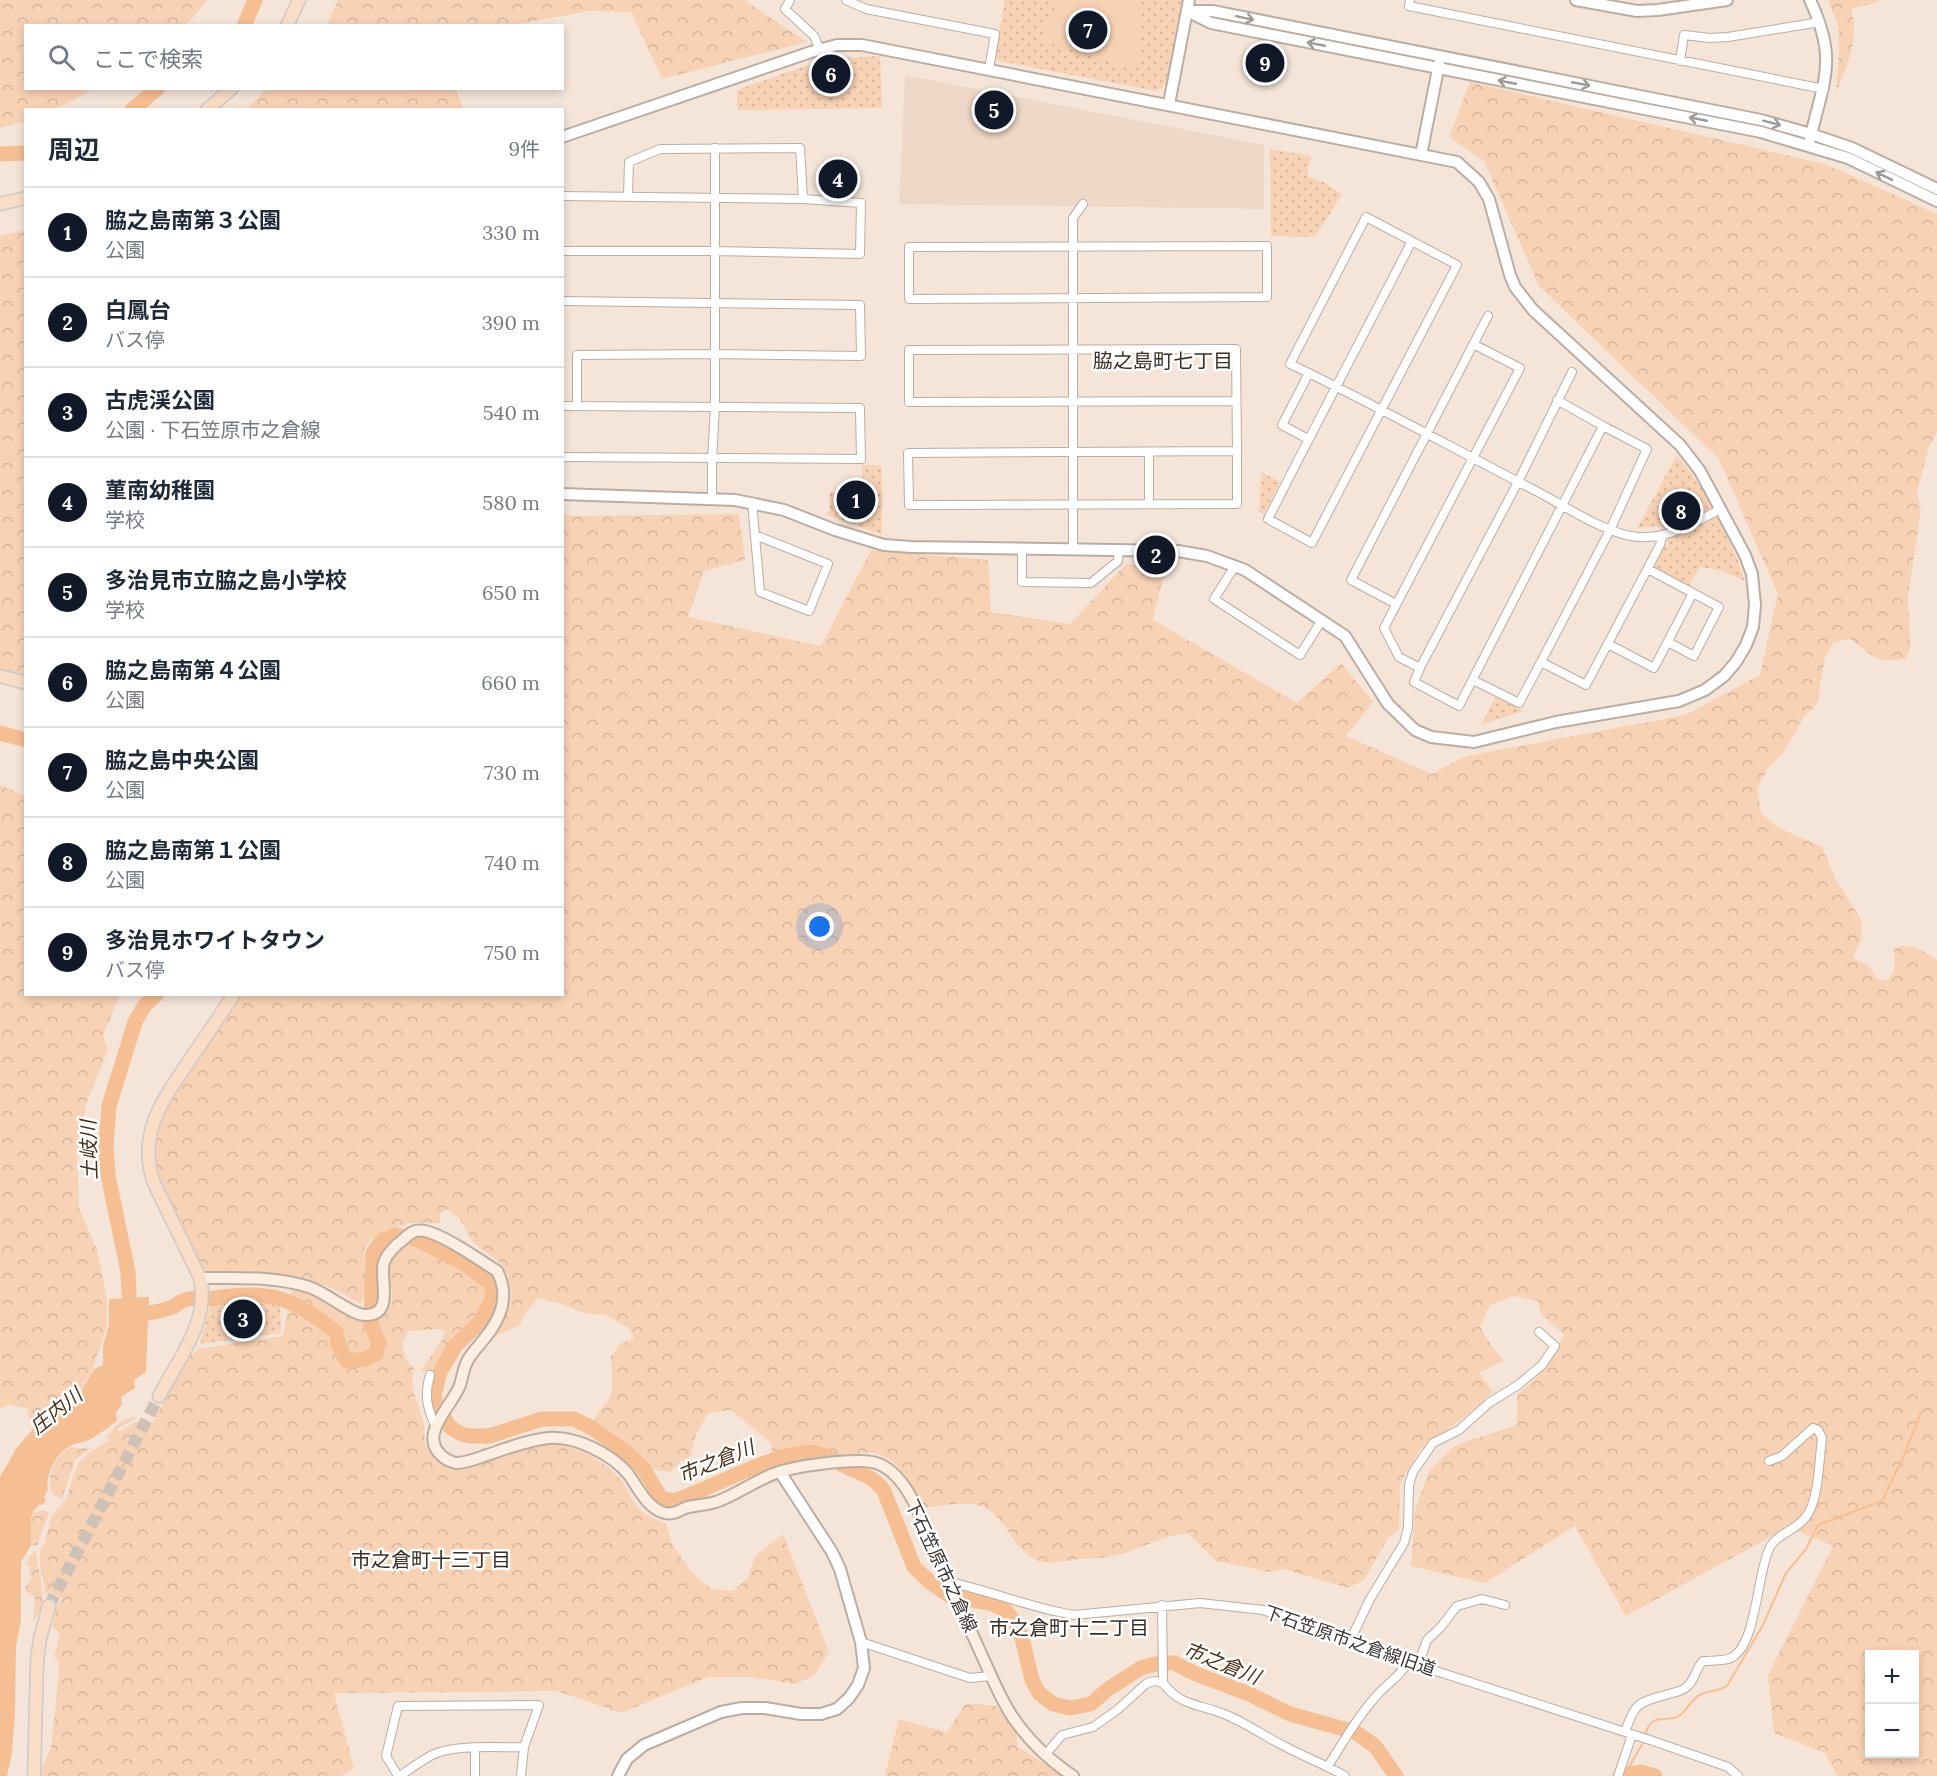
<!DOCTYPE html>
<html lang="ja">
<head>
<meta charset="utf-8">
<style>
  :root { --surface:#fff; --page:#f6f6f7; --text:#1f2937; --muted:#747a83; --line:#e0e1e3; --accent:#111827 }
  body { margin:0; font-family:Lora,"Noto Sans JP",serif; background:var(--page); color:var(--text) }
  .controls { position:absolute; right:18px; bottom:18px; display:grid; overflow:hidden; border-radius:0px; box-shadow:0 3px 9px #0003 }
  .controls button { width:54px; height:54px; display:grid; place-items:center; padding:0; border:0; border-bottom:2px solid var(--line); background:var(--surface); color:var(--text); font:30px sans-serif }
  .you { position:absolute; left:820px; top:927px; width:21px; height:21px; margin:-15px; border:4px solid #fff; border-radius:50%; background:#1a73e8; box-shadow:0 0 0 9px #1a73e833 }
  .badge { display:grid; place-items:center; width:39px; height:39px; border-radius:50%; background:var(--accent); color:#fff; font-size:20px; font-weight:700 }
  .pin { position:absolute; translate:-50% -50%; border:3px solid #fff; box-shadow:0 2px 6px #0006 }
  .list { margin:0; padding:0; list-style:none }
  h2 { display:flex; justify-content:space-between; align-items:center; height:78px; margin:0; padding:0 24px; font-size:26px }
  h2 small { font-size:20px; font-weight:400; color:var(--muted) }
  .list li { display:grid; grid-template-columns:39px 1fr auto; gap:18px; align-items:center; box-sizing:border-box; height:90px; padding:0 24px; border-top:2px solid var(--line) }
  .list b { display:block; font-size:22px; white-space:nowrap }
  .list p { margin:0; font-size:20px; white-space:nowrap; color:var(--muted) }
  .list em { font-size:20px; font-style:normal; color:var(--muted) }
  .icon { flex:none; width:33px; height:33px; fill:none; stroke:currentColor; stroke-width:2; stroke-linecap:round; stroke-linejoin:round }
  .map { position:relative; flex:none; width:1937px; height:1776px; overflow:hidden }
  .search { position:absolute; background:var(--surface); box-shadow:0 3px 9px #0003; left:24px; top:24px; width:540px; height:66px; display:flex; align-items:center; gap:15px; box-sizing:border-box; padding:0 21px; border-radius:0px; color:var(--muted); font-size:22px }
  .panel { position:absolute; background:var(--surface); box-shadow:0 3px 9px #0003; left:24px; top:108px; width:540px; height:888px; border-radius:0px }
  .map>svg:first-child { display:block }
</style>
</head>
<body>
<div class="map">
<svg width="1937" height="1776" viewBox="0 0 1937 1776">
  <defs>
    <pattern id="grass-dots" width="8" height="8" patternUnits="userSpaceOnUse" patternTransform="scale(1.5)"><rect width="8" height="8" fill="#f8d2b5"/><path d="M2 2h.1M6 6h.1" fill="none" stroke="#d5b59c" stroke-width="1.8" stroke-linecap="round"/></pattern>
    <pattern id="forest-crowns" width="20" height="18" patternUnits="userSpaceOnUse" patternTransform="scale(1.5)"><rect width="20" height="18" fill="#f8d2b5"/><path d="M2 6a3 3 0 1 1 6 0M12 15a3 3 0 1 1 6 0" fill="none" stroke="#d5b59c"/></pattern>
  </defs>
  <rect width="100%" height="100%" fill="#f5e5d9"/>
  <!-- built -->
  <path fill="#eed8c7" d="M905 75 1264 145V209L899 204Z"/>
  <!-- grass -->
  <path fill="url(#grass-dots)" d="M1005 0H1183L1168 84 1156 91 994 60Z
    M880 56 882 108 737 110V90L826 59Z
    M1270 149 1311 156 1307 176 1325 183 1342 194 1315 237 1271 236Z
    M1677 455 1708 496 1737 558 1745 581 1723 571 1700 567 1689 586 1650 564 1668 543 1661 526 1637 528Z
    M862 465 882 466V535L827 515 830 508V492H862Z
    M1261 472 1280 482 1264 514 1259 512Z
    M1496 696 1524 711 1481 725Z
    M249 1302 280 1305 281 1333 200 1344 210 1305Z"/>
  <!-- forest -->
  <path fill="url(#forest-crowns)" fill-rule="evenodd" d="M0 0H207L191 20 183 25 26 26V88L92 89C63 107 60 110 26 110L25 121 0 128Z
    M338 0H744L807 42 662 79 631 12 588 11 509 26 327 25Z
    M1828 0H1878L1877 2 1851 9C1860 39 1847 66 1836 93L1839 49 1838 26Z
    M1470 82 1825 164 1937 214V432L1929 447 1917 492 1921 511 1908 596 1910 648 1906 659C1877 663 1873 657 1851 639L1834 642 1825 657 1817 704 1804 717 1786 749 1768 768 1757 789 1761 813 1777 827 1822 847 1836 880 1862 921 1861 940 1853 958 1869 966 1877 979 1888 981 1895 968 1894 948C1911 942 1922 950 1937 960V1776H1837L1825 1753 1774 1733 1768 1675 1833 1546 1788 1527 1626 1616 1575 1526 1485 1583 1411 1566 1415 1510 1429 1471 1455 1445 1517 1425V1395L1536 1378 1565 1335 1541 1315 1538 1301 1513 1296 1490 1305 1480 1327 1493 1348 1504 1361 1479 1373 1493 1392 1466 1416 1420 1450 1400 1484 1399 1529 1388 1538 1364 1580 1348 1588 1284 1569 1269 1572 1216 1561 1188 1533C1163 1535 1145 1547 1122 1554 1108 1558 1095 1558 1081 1559 1067 1560 1053 1565 1039 1561 1012 1552 1008 1517 983 1507 966 1500 942 1506 924 1508 913 1486 898 1456 872 1453 861 1452 847 1457 839 1456 834 1455 828 1451 822 1449 807 1445 787 1451 772 1453L771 1443 731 1410 708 1413 696 1435 690 1457 681 1461 671 1472 650 1469 627 1446 593 1421C599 1408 605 1407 610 1397 615 1387 611 1368 611 1356L621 1343 634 1339 629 1328 605 1315 583 1313 563 1304 538 1298 523 1317 520 1325 490 1339 507 1312 511 1296 508 1276 499 1262 472 1241 459 1218 446 1209 440 1214V1223C431 1224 421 1222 412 1223 398 1226 363 1236 364 1254 366 1275 370 1284 361 1304 349 1298 336 1289 323 1285 286 1272 249 1273 210 1273L202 1269 160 1185 153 1156 157 1127 170 1103 240 995 562 994 563 514 569 516 739 514 745 560 704 571 688 617 821 646 871 550 988 560 991 612 1070 624 1126 564 1165 570 1153 620 1297 703 1341 663 1373 702 1346 736 1432 774 1466 756 1685 715 1760 675 1778 594 1719 459 1539 286 1484 161 1449 137ZM1870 1654H1914V1754H1870Z
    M267 88 456 89 463 109H247Z
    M25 230V677L0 670V236Z
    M0 785 25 796 26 994 120 995 103 1035 108 1050 86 1104 77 1156 79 1208 97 1250 107 1298V1326L93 1369 76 1397 36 1423 29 1420 28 1409 9 1405 0 1409Z
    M404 1243C423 1248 489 1270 489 1294 488 1303 477 1320 471 1327 467 1331 461 1334 457 1338 447 1349 442 1362 432 1372L421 1371 442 1340 445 1333 441 1329 408 1331 402 1343 406 1360 414 1368C408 1388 420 1406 424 1425 425 1431 424 1437 425 1443 443 1495 511 1448 547 1444 559 1443 571 1446 582 1451 596 1458 612 1469 622 1481 626 1486 628 1492 631 1497 640 1514 648 1517 666 1523L672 1544 692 1573 712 1589 733 1591 748 1578 755 1556 783 1534 829 1652 814 1676 795 1684 751 1677H708L621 1713 557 1691 334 1693 354 1768 341 1776H39L51 1747 58 1684 59 1661 54 1657 60 1633 52 1627 56 1609 62 1598 49 1591 47 1595 46 1594 40 1567V1550L43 1548 52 1516 66 1499 78 1463 87 1454 109 1440 107 1437C117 1425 122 1417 138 1417L117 1429 119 1432 137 1421 150 1427 188 1357 199 1349 283 1336 291 1292 300 1289 322 1298 357 1320 374 1321 385 1314 391 1304 392 1292 388 1277 389 1264Z
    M72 1447 80 1449 91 1447 75 1460 62 1499C57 1497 52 1495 51 1490 46 1476 58 1451 72 1447Z
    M43 1510 49 1512 38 1544 36 1546 31 1545V1520L33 1513Z
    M36 1551C37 1573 52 1604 33 1621L35 1597 26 1591 25 1587 32 1578 29 1575 31 1568 27 1564 30 1556Z
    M966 1703 996 1706 1015 1723 1018 1747 1064 1776H885L899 1719 947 1732Z"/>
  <!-- garden -->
  <path fill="#f8d2b5" d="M1059 0H1138L1140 62 1128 69 1071 47 1044 43 1047 24Z"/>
  <!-- water -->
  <path fill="#f6be93" d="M149 1297V1310L151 1314 148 1320 146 1372 134 1380 135 1388 121 1397 122 1404 116 1413 117 1421C108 1427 99 1435 89 1440 82 1443 73 1443 67 1448 56 1455 45 1476 48 1489L44 1497 46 1501 44 1504 39 1505 33 1511 31 1519V1545L21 1562V1620L16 1646 15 1714 12 1752 7 1776H0V1477L16 1449 37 1424 77 1398 94 1369 103 1365V1346L109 1325V1299Z"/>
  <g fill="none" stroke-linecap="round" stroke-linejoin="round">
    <!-- stream -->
    <path stroke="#f6be93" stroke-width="2" d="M1645 1735C1652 1710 1666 1724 1679 1716 1687 1711 1691 1699 1700 1695 1709 1689 1716 1693 1727 1686L1763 1625 1786 1573 1806 1549 1818 1525 1882 1501 1905 1453 1921 1412
      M1625 1774 1644 1741"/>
    <!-- river -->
    <path stroke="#f6be93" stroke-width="15" d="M244 26 255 0
      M132 110 158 88
      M0 154 26 153
      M0 733 26 740
      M133 1314C148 1314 159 1312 173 1307 177 1305 180 1301 185 1300 194 1297 204 1299 213 1298 270 1290 290 1296 336 1332L339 1347 347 1361 366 1359 377 1353 378 1341 371 1324 373 1253 381 1242 396 1235 418 1240 462 1262 490 1283 493 1290 491 1301 480 1322 455 1346 440 1372 434 1395 436 1405 450 1427 461 1434 470 1436H489L542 1419H574L592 1428 627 1453 643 1468 661 1498 673 1501C711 1490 781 1447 817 1453 830 1456 839 1464 851 1469 865 1475 875 1478 884 1491L914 1567 930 1582 950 1596 993 1604 1006 1611 1015 1622 1022 1638 1032 1680 1039 1693 1053 1704 1070 1708 1091 1704 1108 1689 1141 1668 1159 1663H1174L1196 1674 1249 1694 1290 1714 1355 1732 1375 1746 1396 1776
      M130 1316 128 1272 108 1175 106 1146 109 1106 135 1022 145 1005 157 994
      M1620 1776 1640 1772 1655 1776"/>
    <!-- primary-tunnel -->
    <path stroke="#d0c1b7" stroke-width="12" stroke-dasharray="12 6" stroke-linecap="butt" d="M49 1606 159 1396"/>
    <!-- minor casing -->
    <g stroke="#bcada2" stroke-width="10">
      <path id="minor" d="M790 0 785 9 814 36 820 50
        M846 0 866 9 995 34 989 69
        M1410 0 1409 6 1824 89
        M1680 61 1684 35 1710 38 1728 37 1820 22
        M562 196 803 199 861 203 860 254 714 251H562
        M628 197 629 162 660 149 800 148 803 199
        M1412 241C1364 334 1315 426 1268 519L1312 543 1457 265 1366 217 1290 364C1374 404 1456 450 1540 493 1566 507 1610 536 1639 537 1669 539 1693 523 1719 510
        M1267 246V297L909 299V247Z
        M562 301 860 305 861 356 715 354 577 355V406
        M1473 344 1520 368 1384 628 1399 657 1420 668 1414 682 1459 706 1603 426 1557 400
        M1236 401 909 402V350L1236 349 1237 451 908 453 909 505 1237 504V451
        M562 406 860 408 861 459 562 457
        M1308 439 1282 425 1309 373
        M712 499V460L715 406V148
        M752 502 760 592 809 611 828 564 755 535
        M1149 503V452
        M1022 549V582L1091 583 1118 561 1119 549
        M1073 549V218L1083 204
        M1235 566 1214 599 1300 655 1322 620
        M1648 569 1719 607 1694 656 1668 642
        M1396 604 1351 580 1488 316
        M1608 644 1654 668 1693 593
        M1541 662 1610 530 1647 449 1603 426
        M1420 668 1518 482 1572 372
        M1473 680 1519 703 1541 662 1586 685 1660 545 1662 537
        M430 1375C424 1395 427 1409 436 1427
        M949 1582C991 1591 1031 1608 1074 1615L1200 1603 1263 1610 1408 1662 1650 1740 1728 1767 1738 1776
        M1162 1605 1163 1683C1180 1706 1199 1704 1224 1714 1245 1722 1265 1737 1286 1747 1305 1757 1326 1765 1345 1776
        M1350 1641 1370 1599 1404 1543 1408 1528 1409 1485 1413 1472 1433 1443 1459 1430 1489 1403 1518 1385 1542 1365 1555 1346 1539 1332
        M861 1642 970 1678 991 1676
        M1418 1665 1427 1640 1440 1628 1457 1606 1482 1599 1505 1605
        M1625 1732C1636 1699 1640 1703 1672 1693 1676 1692 1682 1691 1685 1688 1695 1682 1695 1669 1703 1661 1712 1660 1727 1662 1734 1656 1757 1640 1757 1572 1770 1547 1777 1534 1796 1530 1805 1518 1819 1503 1819 1459 1822 1438L1818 1430 1813 1428 1782 1456 1769 1461
        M475 1749V1776
        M1045 1755 1062 1735 1093 1727 1117 1710 1147 1683 1155 1681 1163 1683
        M1328 1766C1344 1741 1359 1714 1380 1692 1391 1681 1400 1676 1408 1662
        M398 1776 386 1756 398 1706 539 1705 524 1747 521 1776
        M400 1776C410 1769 421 1761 432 1755 454 1744 498 1748 524 1747
        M1618 1776 1632 1735"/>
    </g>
    <!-- tertiary casing -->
    <g stroke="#bcada2" stroke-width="14">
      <path id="tertiary" d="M1576 0 1637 11 1658 10 1727 0
        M1810 0C1838 60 1824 79 1810 139
        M1187 11 1211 23 1761 132 1848 158 1937 201
        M1191 11H1213L1761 120 1811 134 1852 148 1937 189
        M1169 104 1189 0
        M562 137 811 52 837 45H862L1457 162 1479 182 1489 199 1510 275 1515 287 1533 310 1680 445 1700 471 1745 555 1752 574 1755 605 1753 627 1746 645 1736 662 1724 676 1705 690 1679 701 1556 722 1474 742 1431 737 1415 730 1388 704 1345 636 1245 570 1207 556 1178 551 911 547 884 545 835 530 784 510 735 500 562 494
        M1421 155 1439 64
        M618 1776 627 1759 644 1745 721 1712 742 1708H765L801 1714H821L837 1709 849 1698 858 1685 864 1668 861 1642 840 1569 832 1552 780 1472"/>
    </g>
    <!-- secondary casing -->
    <g stroke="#bcada2" stroke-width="14">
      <path id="secondary" d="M200 1278C237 1278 273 1276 309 1287 325 1292 353 1316 366 1315 395 1315 379 1278 384 1262 388 1252 397 1244 405 1238 411 1232 416 1229 425 1231 446 1236 478 1259 497 1271 510 1295 501 1319 484 1339 479 1346 472 1352 468 1360 463 1368 463 1376 460 1385 453 1405 417 1435 442 1456 445 1459 452 1462 456 1463 467 1463 478 1458 487 1455 508 1448 528 1440 549 1438 576 1436 612 1454 629 1475 638 1488 648 1509 665 1513 673 1515 678 1511 685 1508 695 1505 706 1505 716 1502 738 1494 757 1479 779 1472 798 1466 862 1456 879 1464 911 1477 926 1532 939 1562 952 1591 966 1620 979 1649 989 1671 999 1696 1012 1716 1028 1740 1049 1760 1073 1776"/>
    </g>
    <!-- primary casing -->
    <g stroke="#cccac9" stroke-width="15">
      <path id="primary" d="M287 26 299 0
        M207 110 232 88
        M0 204 26 198
        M0 676 26 683
        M159 1396C178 1360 210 1321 200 1278L153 1181C138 1131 163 1100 189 1061 204 1039 219 1017 234 994
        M34 1776 37 1661 40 1638 49 1606"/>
    </g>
    <!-- minor -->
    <use href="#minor" stroke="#fff" stroke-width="8"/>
    <!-- tertiary -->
    <use href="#tertiary" stroke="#fff" stroke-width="10"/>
    <!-- secondary -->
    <use href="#secondary" stroke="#fdeee2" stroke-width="10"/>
    <!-- primary -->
    <use href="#primary" stroke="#faddc6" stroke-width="12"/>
  </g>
  <!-- one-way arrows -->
  <defs><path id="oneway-shaft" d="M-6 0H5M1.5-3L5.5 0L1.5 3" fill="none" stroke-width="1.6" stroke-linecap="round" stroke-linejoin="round" transform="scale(1.5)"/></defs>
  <g stroke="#9c9997">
    <use href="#oneway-shaft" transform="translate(1245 18) rotate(12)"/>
    <use href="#oneway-shaft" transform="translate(1316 44) rotate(-169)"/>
    <use href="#oneway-shaft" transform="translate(1507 82) rotate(-169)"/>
    <use href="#oneway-shaft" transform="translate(1581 84) rotate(11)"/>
    <use href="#oneway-shaft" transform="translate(1698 119) rotate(-169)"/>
    <use href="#oneway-shaft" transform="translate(1772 123) rotate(15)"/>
    <use href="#oneway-shaft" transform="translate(1884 176) rotate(-154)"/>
  </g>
  <g text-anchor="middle" stroke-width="5" stroke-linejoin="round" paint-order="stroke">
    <!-- street labels -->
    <g font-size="18" fill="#3a332f" stroke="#fff">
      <text transform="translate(941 1566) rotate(65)" y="6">下石笠原市之倉線</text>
      <text transform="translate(1350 1641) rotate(19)" y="6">下石笠原市之倉線旧道</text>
    </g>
    <!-- neighbourhood labels -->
    <g font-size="20" fill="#3a2e25" stroke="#fff">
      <text x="1163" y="368">脇之島町七丁目</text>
      <text x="431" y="1567">市之倉町十三丁目</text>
      <text x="1069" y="1635">市之倉町十二丁目</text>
    </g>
    <!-- water labels -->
    <g font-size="20" font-style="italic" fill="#4b2f17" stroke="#fff">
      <text transform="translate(89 1150) rotate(-92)" y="7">土岐川</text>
      <text transform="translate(56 1411) rotate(-39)" y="7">庄内川</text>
      <text transform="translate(716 1461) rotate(-22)" y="7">市之倉川</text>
      <text transform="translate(1222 1663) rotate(22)" y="7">市之倉川</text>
    </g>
  </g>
</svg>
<div class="controls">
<button>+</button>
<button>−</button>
</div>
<div class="you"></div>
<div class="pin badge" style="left:856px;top:500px">1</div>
<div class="pin badge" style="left:1156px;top:555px">2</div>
<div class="pin badge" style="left:243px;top:1319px">3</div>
<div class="pin badge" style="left:838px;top:179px">4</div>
<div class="pin badge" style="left:994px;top:110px">5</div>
<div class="pin badge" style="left:831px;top:74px">6</div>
<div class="pin badge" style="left:1088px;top:30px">7</div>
<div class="pin badge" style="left:1681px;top:511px">8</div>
<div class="pin badge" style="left:1265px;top:63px">9</div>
<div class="search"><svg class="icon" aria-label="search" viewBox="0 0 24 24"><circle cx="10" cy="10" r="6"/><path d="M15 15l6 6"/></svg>ここで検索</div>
<section class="panel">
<h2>周辺<small>9件</small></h2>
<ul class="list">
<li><span class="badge">1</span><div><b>脇之島南第３公園</b><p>公園</p></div><em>330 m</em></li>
<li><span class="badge">2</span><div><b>白鳳台</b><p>バス停</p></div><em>390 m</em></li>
<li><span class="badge">3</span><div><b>古虎渓公園</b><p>公園 · 下石笠原市之倉線</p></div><em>540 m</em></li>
<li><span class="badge">4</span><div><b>菫南幼稚園</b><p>学校</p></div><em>580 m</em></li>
<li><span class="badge">5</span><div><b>多治見市立脇之島小学校</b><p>学校</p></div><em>650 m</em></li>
<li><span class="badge">6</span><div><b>脇之島南第４公園</b><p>公園</p></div><em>660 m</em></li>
<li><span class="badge">7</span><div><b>脇之島中央公園</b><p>公園</p></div><em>730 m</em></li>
<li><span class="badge">8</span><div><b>脇之島南第１公園</b><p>公園</p></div><em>740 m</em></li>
<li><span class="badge">9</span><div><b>多治見ホワイトタウン</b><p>バス停</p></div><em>750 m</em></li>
</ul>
</section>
</div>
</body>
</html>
